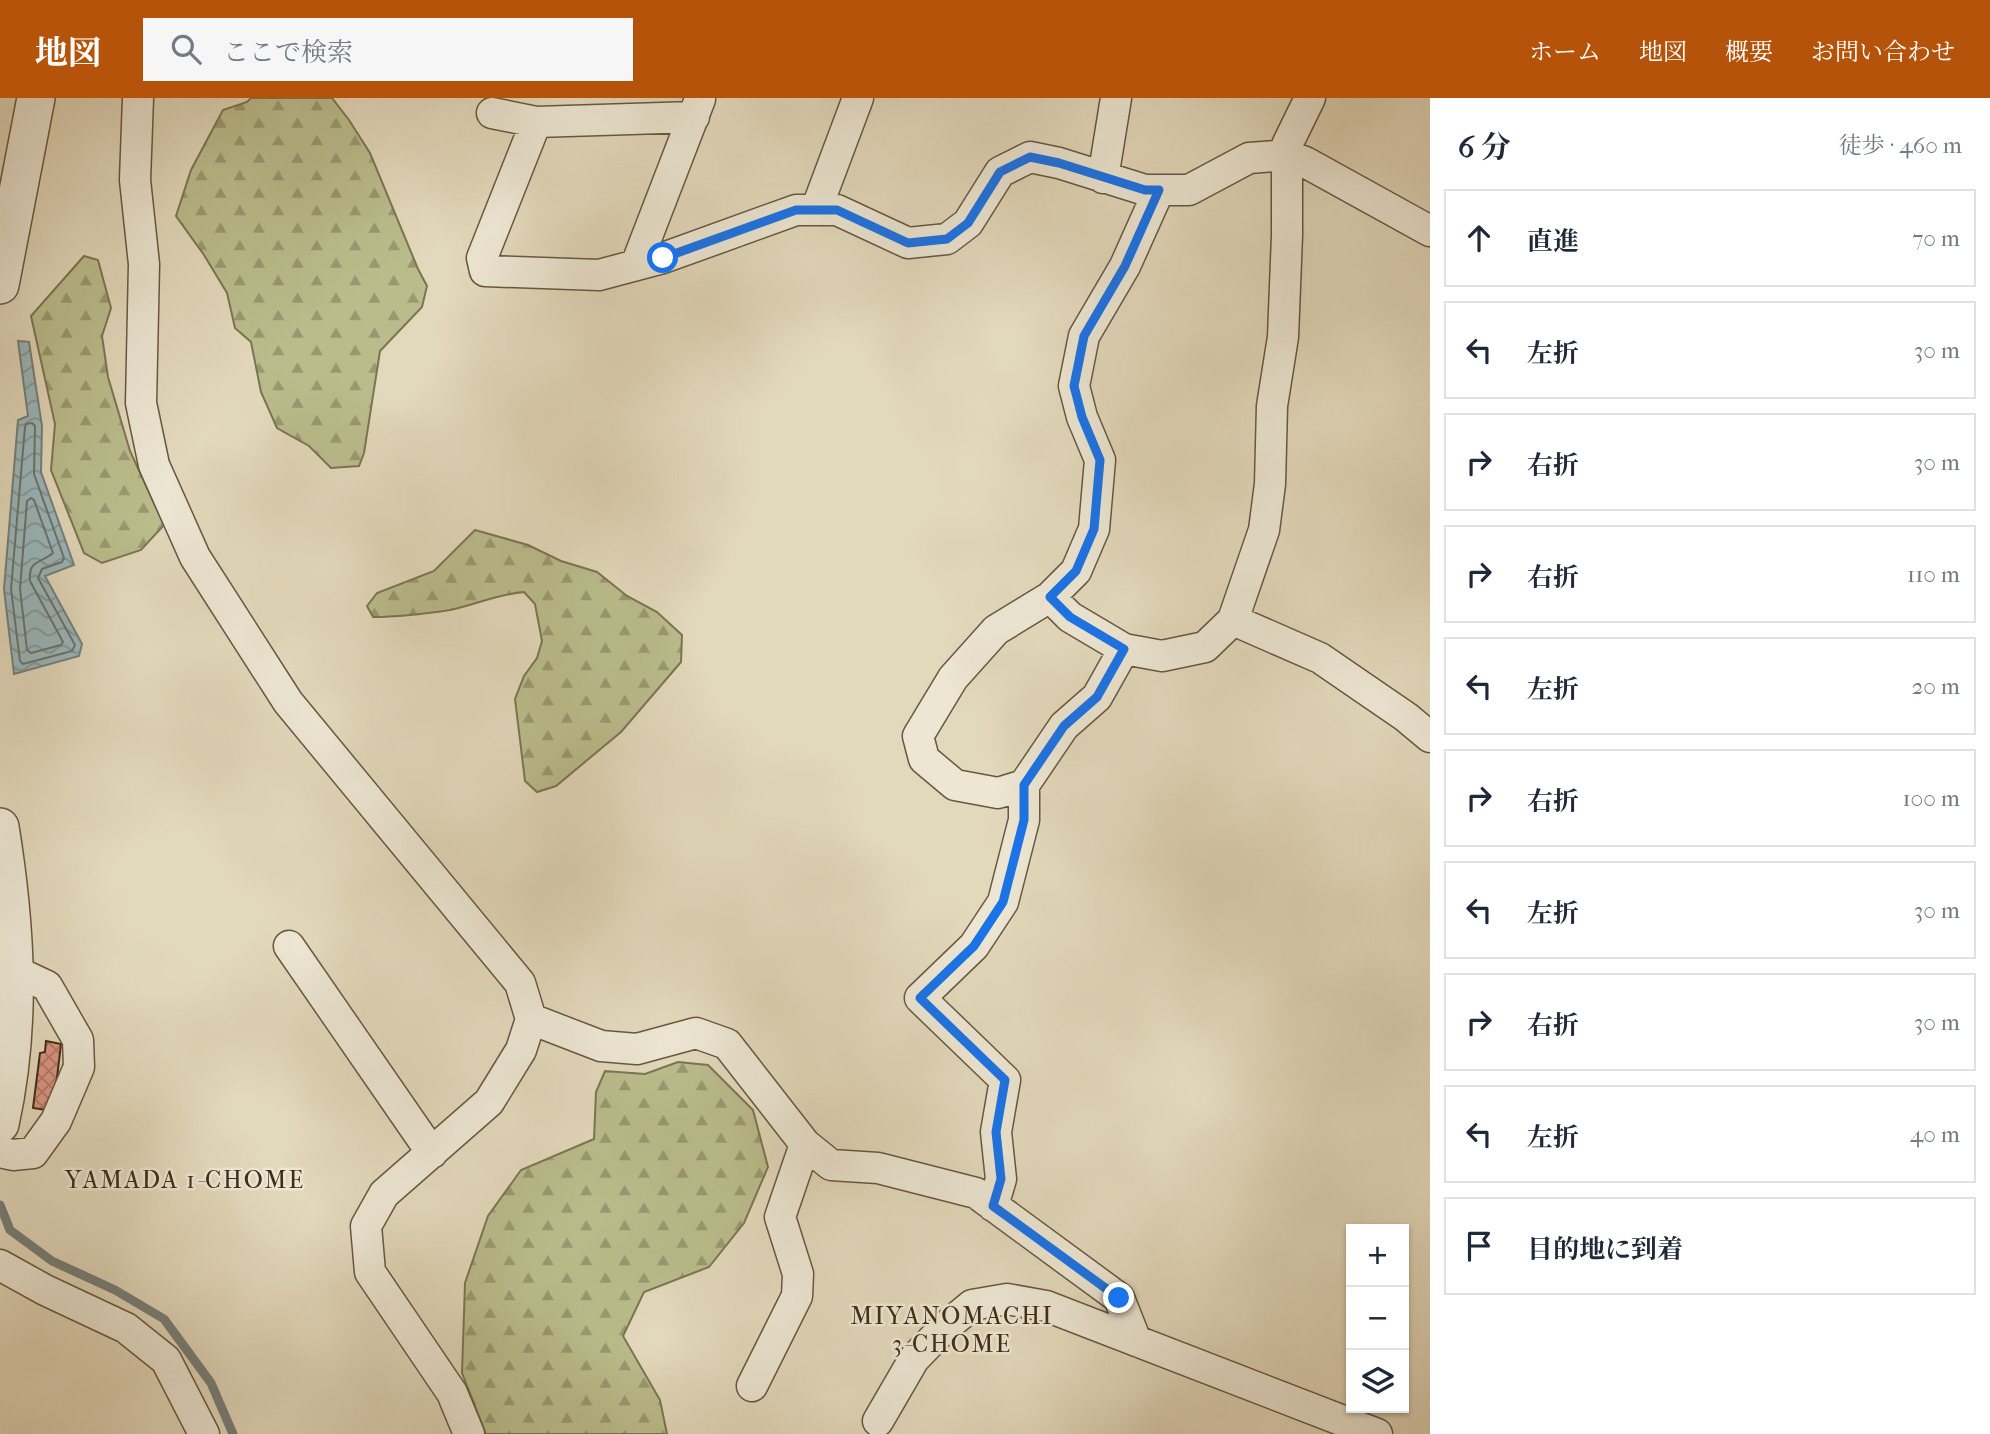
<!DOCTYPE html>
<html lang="ja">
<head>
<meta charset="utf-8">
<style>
  :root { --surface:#fff; --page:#f6f6f7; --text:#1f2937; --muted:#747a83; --line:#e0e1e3; --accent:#b45309 }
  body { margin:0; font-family:"IM FELL French Canon","Noto Serif JP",serif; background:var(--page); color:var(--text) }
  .controls { position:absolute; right:21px; bottom:21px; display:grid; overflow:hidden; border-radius:0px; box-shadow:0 2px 5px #0004 }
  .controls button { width:63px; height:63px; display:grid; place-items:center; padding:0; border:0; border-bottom:2px solid var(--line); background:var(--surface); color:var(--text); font:35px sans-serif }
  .stop { position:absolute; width:21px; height:21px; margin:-16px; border:5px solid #1a73e8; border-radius:50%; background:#fff }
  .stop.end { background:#1a73e8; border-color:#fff; box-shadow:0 2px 7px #0008 }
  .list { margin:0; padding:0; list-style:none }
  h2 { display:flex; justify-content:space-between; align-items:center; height:91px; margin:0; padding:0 28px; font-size:30px }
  h2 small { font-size:23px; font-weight:400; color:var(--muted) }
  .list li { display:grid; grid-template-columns:46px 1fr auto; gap:21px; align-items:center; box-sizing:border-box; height:98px; margin:0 14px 14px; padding:0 14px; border:2px solid var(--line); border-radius:0px }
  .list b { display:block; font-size:26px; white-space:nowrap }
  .list em { font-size:23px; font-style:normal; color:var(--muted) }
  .icon { flex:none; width:38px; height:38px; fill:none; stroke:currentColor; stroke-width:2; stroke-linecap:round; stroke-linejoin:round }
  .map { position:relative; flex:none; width:1430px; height:1336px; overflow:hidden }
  header { display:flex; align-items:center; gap:42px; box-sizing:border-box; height:98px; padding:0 35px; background:var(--accent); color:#fff }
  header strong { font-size:33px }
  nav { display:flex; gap:38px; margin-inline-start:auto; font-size:24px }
  .search { width:490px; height:63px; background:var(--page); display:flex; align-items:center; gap:18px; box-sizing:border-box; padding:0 24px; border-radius:0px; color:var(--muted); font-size:26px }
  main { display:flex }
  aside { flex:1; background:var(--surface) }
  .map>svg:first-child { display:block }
</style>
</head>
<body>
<header>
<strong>地図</strong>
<div class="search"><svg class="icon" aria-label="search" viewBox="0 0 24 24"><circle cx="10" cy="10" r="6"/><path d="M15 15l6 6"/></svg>ここで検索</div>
<nav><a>ホーム</a><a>地図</a><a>概要</a><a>お問い合わせ</a></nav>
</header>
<main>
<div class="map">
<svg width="1430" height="1336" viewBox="0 0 1430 1336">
  <defs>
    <pattern id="forest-firs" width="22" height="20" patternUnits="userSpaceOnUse" patternTransform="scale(1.75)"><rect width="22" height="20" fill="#babc8c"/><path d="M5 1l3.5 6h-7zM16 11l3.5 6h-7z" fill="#999971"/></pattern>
    <pattern id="water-waves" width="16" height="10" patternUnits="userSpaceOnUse" patternTransform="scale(1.75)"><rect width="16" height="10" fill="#9ab7bc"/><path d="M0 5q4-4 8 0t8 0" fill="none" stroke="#7f9598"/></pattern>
    <pattern id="building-cross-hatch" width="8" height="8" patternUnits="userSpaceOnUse" patternTransform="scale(1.75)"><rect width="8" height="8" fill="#db9483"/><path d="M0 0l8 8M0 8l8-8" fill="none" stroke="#b3796a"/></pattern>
  </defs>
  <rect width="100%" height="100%" fill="#e2d8bb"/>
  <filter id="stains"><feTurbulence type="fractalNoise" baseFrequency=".00286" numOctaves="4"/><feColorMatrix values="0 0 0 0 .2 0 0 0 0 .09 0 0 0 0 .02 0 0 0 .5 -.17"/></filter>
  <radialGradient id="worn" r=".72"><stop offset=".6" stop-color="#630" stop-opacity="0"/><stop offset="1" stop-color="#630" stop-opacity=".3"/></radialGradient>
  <!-- forest -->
  <path fill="url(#forest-firs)" stroke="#7c7552" stroke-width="2" d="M251 0H332L349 22 370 55 418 171 427 188 422 209 380 253 364 355 359 368 331 370 309 348 277 330 261 294 251 244 235 230 227 195 204 157 176 118 191 72 223 12 247 4Z
    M84 158 98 162 111 210 102 238 108 279 130 353 164 427 141 452 102 465 84 455 51 372 55 326 31 218Z
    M475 432 528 447 561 463 597 474 627 498 657 514 682 537 681 564 621 634 556 688 537 694 525 683 515 601 524 578 537 560 542 543 535 506 524 494C498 496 475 507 450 512 424 516 399 519 373 519L367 508 377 495 434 473Z
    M678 964 708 967 753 1012 768 1069 744 1125 709 1169 644 1194 623 1238 660 1302 667 1336H486L462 1275 465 1185 488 1118 521 1072 594 1041 596 994 605 973 645 976Z"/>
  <!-- water -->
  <path fill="url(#water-waves)" stroke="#76807a" stroke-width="2" d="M18 243 29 244 42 328 41 374 74 467 45 478 82 546 79 558 14 576 4 491 18 322 28 318Z"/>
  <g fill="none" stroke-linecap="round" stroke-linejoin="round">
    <!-- shore -->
    <path stroke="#6c726a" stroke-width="2" d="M32 325 35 328 34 376 64 460 62 464 42 471 38 480 75 547 72 553 23 566 20 563 11 491 25 329 26 326Z
      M31 400 34 402 53 455C42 465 28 461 30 483L63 544 61 547 31 555 27 552 20 491 27 403Z"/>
    <!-- stream -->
    <path stroke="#76807a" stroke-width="9" d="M0 1107 10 1132 52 1163 115 1192 164 1221 211 1285 233 1336"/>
  </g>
  <!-- building -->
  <path fill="url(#building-cross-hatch)" stroke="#3f2e17" stroke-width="2" d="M46 943 61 946 53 1013 33 1010 40 955 45 954Z"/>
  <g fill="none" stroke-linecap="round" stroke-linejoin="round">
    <!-- minor casing -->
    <g stroke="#685840" stroke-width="33">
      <path id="minor" d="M138 0 135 82 144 166 141 305 154 367 195 459 288 604 520 885 531 921 521 952 489 1004 384 1096 366 1128 370 1174 452 1295 469 1336
        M492 15 536 24 694 19
        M536 24 482 160 485 173 599 177 663 160 796 112H837L908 145 947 141 968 125 1000 74 1030 59 1059 65 1145 92H1189L1249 60 1287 57 1305 64 1430 133
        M1103 80 1116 0
        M816 112 858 0
        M636 167 700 1
        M1050 499 1070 519 1124 551 1162 558 1205 549 1233 522 1264 432 1270 386 1272 308 1283 239 1287 137V47L1310 0
        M1233 522 1320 560 1406 619 1430 639
        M1124 551 1097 599 1064 628 1024 687 998 695 955 687 924 661 918 638 953 580 996 532 1050 499 1076 473 1094 431 1100 362 1082 319 1074 288 1084 238 1125 168 1159 92
        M289 848 432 1055
        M0 870 15 873 47 888 78 942 79 969 56 1023 33 1055 13 1057 0 1054
        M531 921 601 948 637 951 696 935 727 946 805 1046 831 1067 878 1070 976 1095 1119 1200 1136 1243
        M993 1108 1001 1081 996 1034 1005 982 920 900 974 848 1003 804 1024 722V687
        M0 1167 45 1192 126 1230 166 1262 204 1336
        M752 1288 797 1198 798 1176 780 1119 805 1046
        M878 1323 914 1261 942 1232 972 1207 1007 1201 1046 1208 1377 1336"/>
    </g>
    <!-- tertiary casing -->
    <g stroke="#685840" stroke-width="40">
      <path id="tertiary" d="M0 187 36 0
        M0 729C16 828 22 927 0 1026"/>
    </g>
    <!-- minor -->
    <use href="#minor" stroke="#ece6d3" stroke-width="30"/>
    <!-- tertiary -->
    <use href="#tertiary" stroke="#ece6d3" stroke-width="37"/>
  </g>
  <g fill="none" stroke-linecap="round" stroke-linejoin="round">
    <!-- route -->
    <path stroke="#1a73e8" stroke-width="9" d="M663 160 796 112H837L908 145 947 141 968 125 1000 74 1030 59 1059 65 1145 92H1159L1125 168 1084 238 1074 288 1082 319 1100 362 1094 431 1076 473 1050 499 1070 519 1124 551 1097 599 1064 628 1024 687V722L1003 804 974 848 920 900 1005 982 996 1034 1001 1081 993 1108 1119 1200"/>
  </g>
  <g text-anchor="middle" stroke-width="5" stroke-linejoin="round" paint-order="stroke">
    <!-- neighbourhood labels -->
    <g font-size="24" letter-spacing="2" fill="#3f2e17" stroke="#ece6d3">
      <text x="185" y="1090">YAMADA 1-CHOME</text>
      <text x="952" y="1226">MIYANOMACHI<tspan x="952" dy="28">3-CHOME</tspan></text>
    </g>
  </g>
  <rect width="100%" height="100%" filter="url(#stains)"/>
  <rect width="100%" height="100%" fill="url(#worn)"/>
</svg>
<div class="controls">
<button>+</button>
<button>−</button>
<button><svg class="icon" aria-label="layers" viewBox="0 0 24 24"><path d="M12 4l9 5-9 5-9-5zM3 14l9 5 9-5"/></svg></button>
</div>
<div class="stop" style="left:663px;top:160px"></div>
<div class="stop end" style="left:1119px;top:1200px"></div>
</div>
<aside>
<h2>6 分<small>徒歩 · 460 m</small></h2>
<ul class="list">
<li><svg class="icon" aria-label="ahead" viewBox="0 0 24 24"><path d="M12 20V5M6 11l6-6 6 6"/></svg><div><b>直進</b></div><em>70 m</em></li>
<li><svg class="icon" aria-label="left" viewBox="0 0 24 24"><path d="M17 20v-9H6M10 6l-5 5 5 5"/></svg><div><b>左折</b></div><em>30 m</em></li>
<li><svg class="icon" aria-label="right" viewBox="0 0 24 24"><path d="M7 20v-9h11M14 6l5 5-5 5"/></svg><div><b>右折</b></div><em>30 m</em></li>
<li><svg class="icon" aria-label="right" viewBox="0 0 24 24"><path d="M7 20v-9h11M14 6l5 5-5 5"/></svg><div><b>右折</b></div><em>110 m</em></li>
<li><svg class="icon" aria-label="left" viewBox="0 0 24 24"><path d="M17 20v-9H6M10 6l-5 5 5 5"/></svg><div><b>左折</b></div><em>20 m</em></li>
<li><svg class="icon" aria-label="right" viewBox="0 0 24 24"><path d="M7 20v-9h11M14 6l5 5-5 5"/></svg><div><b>右折</b></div><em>100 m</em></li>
<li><svg class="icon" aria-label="left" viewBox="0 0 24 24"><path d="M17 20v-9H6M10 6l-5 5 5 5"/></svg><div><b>左折</b></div><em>30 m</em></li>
<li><svg class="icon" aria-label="right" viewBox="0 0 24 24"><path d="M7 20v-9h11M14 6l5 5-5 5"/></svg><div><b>右折</b></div><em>30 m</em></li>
<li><svg class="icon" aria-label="left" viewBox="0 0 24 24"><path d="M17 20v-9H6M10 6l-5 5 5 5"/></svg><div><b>左折</b></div><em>40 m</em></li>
<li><svg class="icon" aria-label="arrive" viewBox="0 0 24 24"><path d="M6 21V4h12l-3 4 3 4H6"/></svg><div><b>目的地に到着</b></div></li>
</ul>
</aside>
</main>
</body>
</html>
